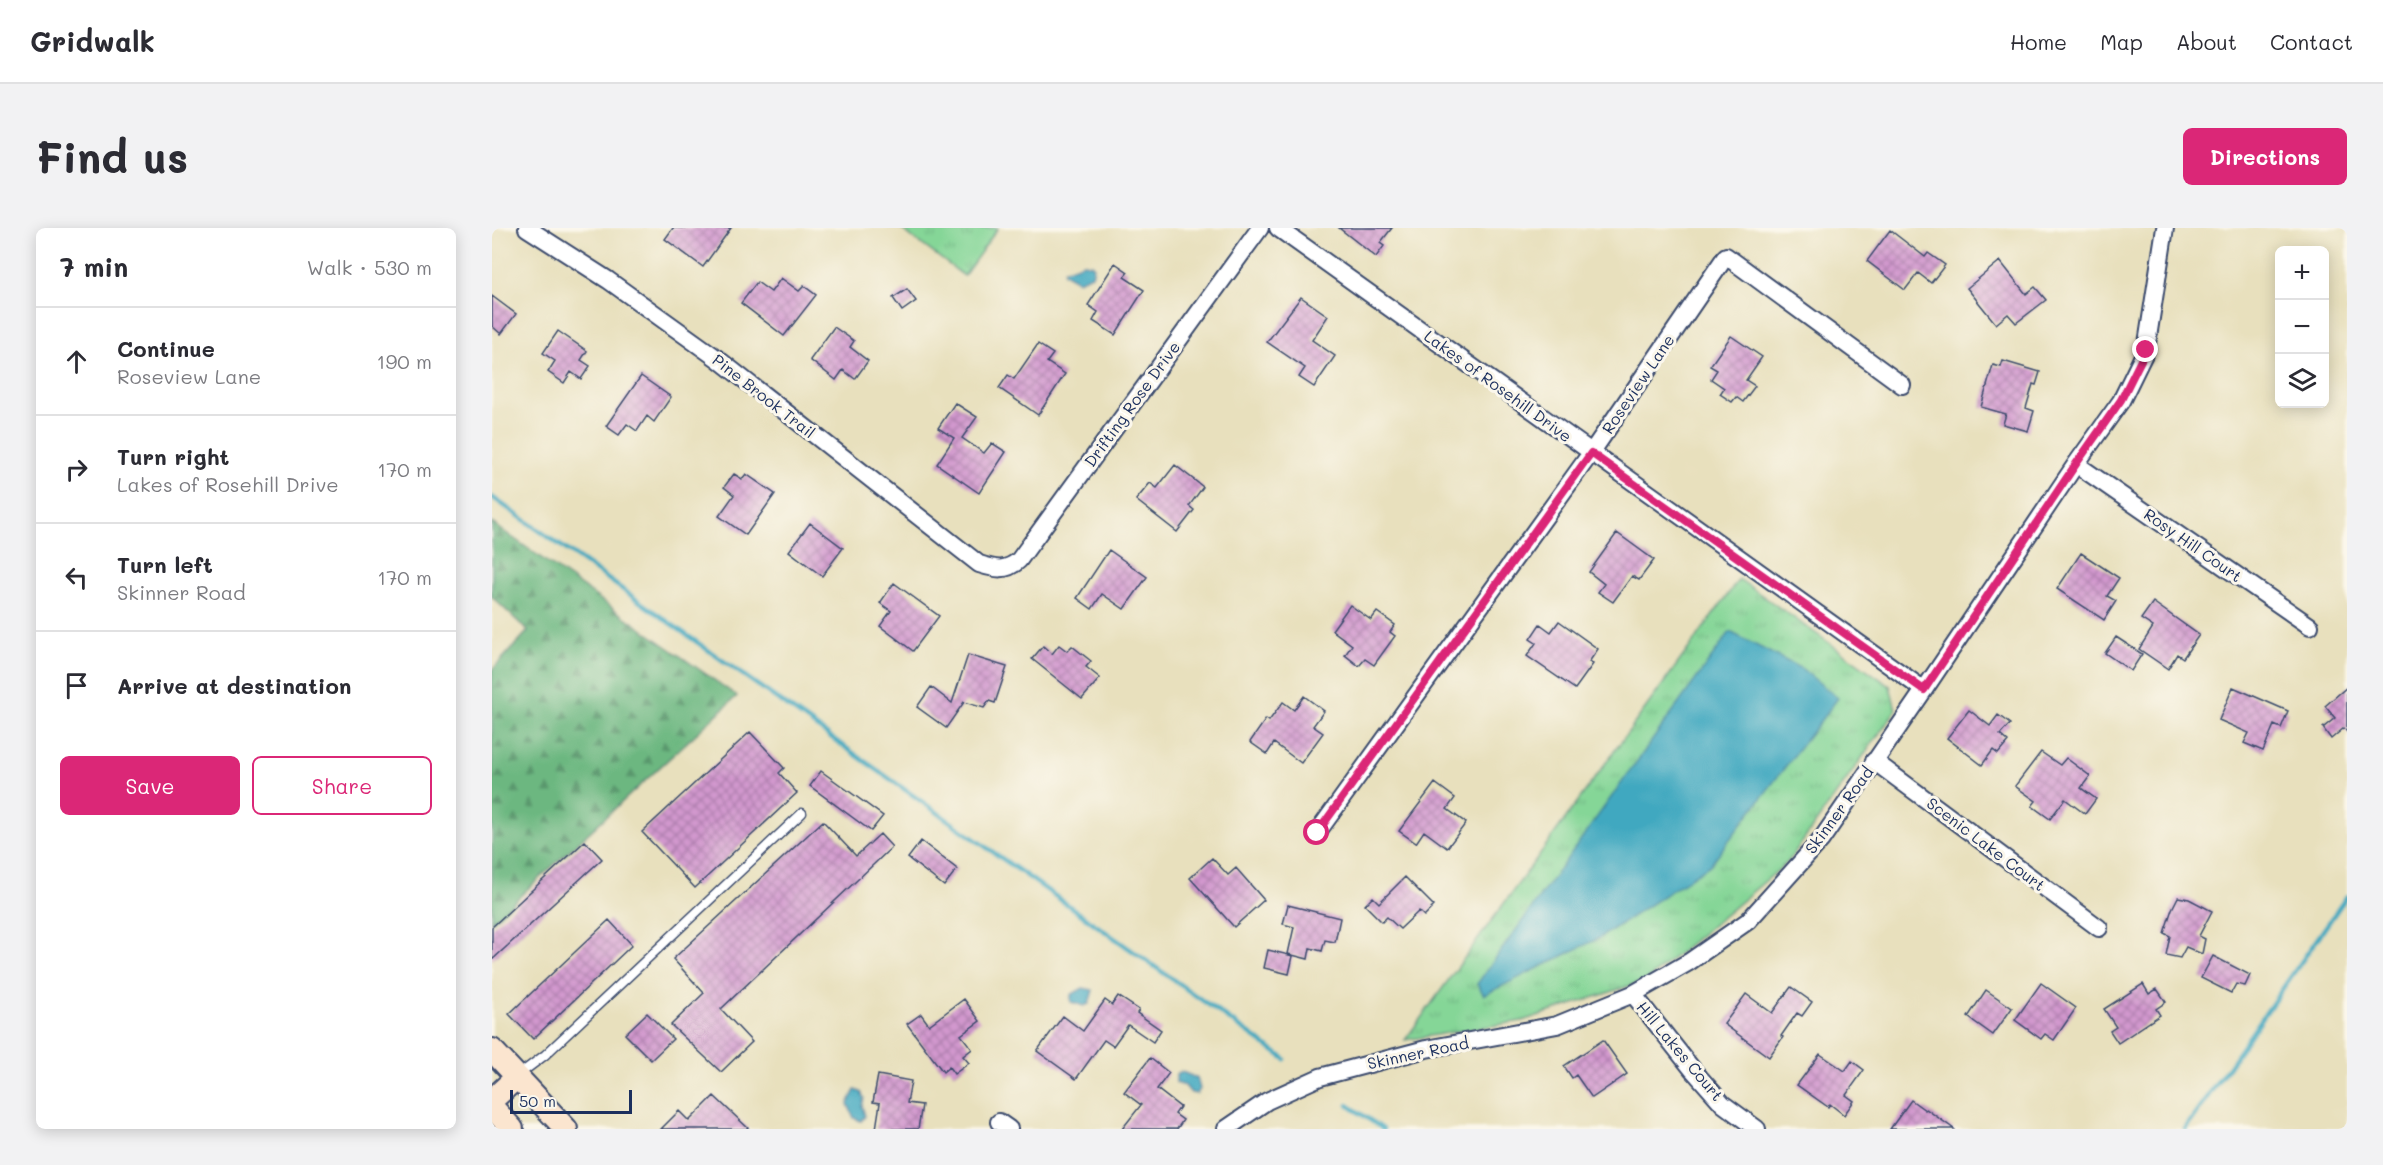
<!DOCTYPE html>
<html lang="en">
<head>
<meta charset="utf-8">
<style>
  :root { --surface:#fff; --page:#f2f2f3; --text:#2b2b33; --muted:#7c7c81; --line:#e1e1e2; --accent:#db2777 }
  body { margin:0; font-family:Mali,sans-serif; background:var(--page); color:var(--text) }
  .controls { position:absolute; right:18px; top:18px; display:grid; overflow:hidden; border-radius:9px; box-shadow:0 3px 15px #0003 }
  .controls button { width:54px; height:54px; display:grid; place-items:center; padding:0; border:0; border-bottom:2px solid var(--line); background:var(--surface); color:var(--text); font:30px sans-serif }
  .scale { position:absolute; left:18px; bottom:15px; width:122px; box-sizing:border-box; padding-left:6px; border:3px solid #1b2f5e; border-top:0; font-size:16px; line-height:21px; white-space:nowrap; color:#1b2f5e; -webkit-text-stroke:4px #fbf7ec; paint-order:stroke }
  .stop { position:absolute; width:18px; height:18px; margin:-14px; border:4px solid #db2777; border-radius:50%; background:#fff }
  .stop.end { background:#db2777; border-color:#fff; box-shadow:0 2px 6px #0008 }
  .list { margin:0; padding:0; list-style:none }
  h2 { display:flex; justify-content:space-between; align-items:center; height:78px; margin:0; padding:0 24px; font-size:26px }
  h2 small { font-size:20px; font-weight:400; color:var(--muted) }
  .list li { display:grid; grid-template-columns:39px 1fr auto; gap:18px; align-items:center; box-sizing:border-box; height:108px; padding:0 24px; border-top:2px solid var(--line) }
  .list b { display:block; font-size:22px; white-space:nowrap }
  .list p { margin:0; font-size:20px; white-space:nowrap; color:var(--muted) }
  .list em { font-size:20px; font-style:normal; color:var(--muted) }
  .actions { display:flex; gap:12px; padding:18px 24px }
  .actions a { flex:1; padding:14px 0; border:2px solid var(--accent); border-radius:9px; text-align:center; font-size:21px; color:var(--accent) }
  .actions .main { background:var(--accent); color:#fff }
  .icon { flex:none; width:33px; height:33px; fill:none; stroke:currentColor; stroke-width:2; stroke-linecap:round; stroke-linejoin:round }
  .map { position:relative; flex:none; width:1855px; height:901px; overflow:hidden; border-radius:9px }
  header { display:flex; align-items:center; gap:36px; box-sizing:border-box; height:84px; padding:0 30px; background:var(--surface); border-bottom:2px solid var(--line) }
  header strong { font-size:28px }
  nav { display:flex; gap:33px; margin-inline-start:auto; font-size:21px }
  .intro { display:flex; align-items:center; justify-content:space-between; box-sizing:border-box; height:144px; padding:0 36px }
  h1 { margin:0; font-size:42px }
  .button { padding:15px 27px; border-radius:9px; background:var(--accent); color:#fff; font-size:21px; font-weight:700 }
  main { display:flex; gap:36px; padding:0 36px }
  aside { flex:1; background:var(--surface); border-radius:9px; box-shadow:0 3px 15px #0003 }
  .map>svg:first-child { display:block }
</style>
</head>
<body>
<header>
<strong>Gridwalk</strong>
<nav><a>Home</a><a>Map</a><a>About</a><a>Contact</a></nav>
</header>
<div class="intro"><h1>Find us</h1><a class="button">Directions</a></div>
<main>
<aside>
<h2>7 min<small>Walk · 530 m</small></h2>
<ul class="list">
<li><svg class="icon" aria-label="ahead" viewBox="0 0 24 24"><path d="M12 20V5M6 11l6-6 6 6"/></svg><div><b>Continue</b><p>Roseview Lane</p></div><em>190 m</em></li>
<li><svg class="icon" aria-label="right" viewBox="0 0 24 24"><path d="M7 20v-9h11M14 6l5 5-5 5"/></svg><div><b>Turn right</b><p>Lakes of Rosehill Drive</p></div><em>170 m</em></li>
<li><svg class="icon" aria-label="left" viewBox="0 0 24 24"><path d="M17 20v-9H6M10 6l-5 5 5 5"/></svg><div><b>Turn left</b><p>Skinner Road</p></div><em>170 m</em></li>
<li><svg class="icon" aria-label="arrive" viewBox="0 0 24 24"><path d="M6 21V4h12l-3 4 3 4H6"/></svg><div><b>Arrive at destination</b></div></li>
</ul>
<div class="actions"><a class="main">Save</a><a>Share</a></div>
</aside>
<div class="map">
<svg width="1855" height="901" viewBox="0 0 1855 901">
  <defs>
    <pattern id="grass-tufts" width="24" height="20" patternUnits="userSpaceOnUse" patternTransform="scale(1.5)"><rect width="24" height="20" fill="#85d697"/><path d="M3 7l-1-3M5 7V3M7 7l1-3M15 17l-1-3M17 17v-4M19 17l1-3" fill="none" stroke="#72b885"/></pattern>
    <pattern id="forest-firs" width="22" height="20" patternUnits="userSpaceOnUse" patternTransform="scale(1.5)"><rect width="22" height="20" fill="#6cb780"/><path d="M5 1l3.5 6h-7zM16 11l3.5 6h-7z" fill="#58956c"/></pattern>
    <pattern id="building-cross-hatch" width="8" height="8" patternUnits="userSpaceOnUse" patternTransform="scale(1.5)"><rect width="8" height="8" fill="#d298ce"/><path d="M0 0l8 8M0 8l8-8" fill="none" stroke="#aa7caa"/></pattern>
  </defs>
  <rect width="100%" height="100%" fill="#fbf7ec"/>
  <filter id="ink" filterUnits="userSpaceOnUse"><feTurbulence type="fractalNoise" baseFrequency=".0167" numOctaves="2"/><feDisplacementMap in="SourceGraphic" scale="12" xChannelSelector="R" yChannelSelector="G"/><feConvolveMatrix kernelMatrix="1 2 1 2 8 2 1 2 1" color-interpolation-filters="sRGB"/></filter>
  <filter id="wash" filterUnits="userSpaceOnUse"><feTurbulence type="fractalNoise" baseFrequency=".008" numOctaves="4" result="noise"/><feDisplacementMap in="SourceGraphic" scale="24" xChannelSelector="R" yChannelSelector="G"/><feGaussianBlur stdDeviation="1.35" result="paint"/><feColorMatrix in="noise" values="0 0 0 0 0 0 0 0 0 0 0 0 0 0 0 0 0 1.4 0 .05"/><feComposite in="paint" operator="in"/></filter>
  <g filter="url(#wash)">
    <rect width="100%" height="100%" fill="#e8e0bd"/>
    <!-- grass -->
    <path fill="url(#grass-tufts)" stroke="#50827a" stroke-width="1.5" d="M408 0H506L472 48Z
      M1247 351 1398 458 1404 482 1296 634 1155 752 1030 793 913 812Z"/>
    <!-- forest -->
    <path fill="url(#forest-firs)" stroke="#44736f" stroke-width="1.5" d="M0 295 245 468 0 694V442L36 403 0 369Z"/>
    <!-- water -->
    <path fill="#3fa8c0" stroke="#2d6c8f" stroke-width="1.5" d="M591 35 599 36 602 39 600 47 586 53 572 45V42Z
      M1238 404 1310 441 1346 470 1218 637 1109 709 992 767 985 756Z
      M591 760 601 762 597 776 592 778 579 774V767Z
      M690 844 705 850 708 861 705 866 699 865 693 858 684 855V847Z
      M363 862 369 864 372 870 370 878 373 888 369 893 362 890 356 876Z"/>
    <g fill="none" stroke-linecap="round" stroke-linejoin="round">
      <!-- stream -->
      <path stroke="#3fa8c0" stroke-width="4.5" d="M0 269 793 831
        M856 877 891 901
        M1693 901 1855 668"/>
    </g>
    <g id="blocks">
      <!-- building -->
      <path fill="url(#building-cross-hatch)" d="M181 0H239L211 39 173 11Z
        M847 0H900L888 15 892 18 884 29Z
        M1398 2 1433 29 1436 25 1453 37 1439 55 1426 45 1413 62 1375 33Z
        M1508 33 1534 66 1543 59 1554 72 1524 95 1516 86 1504 96 1475 60Z
        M623 35 636 44 632 49 652 62 623 107 601 93 606 84 596 77Z
        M289 50 307 63 312 58 324 67 292 108 249 75 265 54 279 64Z
        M415 61 424 73 410 83 401 70Z
        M0 68 24 86 9 106 0 98Z
        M809 69 836 88 820 112 843 128 822 159 807 149 813 140 775 114Z
        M342 99 362 113 358 119 376 133 363 151 351 142 344 152 318 132Z
        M66 103 95 123 89 132 98 138 89 151 79 144 72 155 56 144 63 133 51 125Z
        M1239 108 1270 129 1254 152 1263 158 1251 174 1244 169 1240 174 1228 166 1232 160 1219 151 1225 142 1218 138Z
        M546 116 561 126 555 134 573 146 546 187 507 160 516 147 522 151Z
        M1511 133 1548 144 1544 157 1541 156 1534 180 1542 183 1536 203 1511 196 1514 186 1489 179 1501 137 1509 139Z
        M149 148 179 169 162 194 155 188 145 203 135 196 127 207 114 198Z
        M463 175 485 189 470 210 492 225 500 215 514 224 487 265 445 236 462 210 446 200Z
        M683 237 711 259 697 278 702 282 685 304 644 272 658 255 665 260Z
        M242 246 250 251 254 246 283 266 254 307 227 288 242 267 232 259Z
        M318 295 351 320 330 348 297 323Z
        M1125 305 1162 332 1147 352 1140 348 1121 374 1106 364 1112 356 1097 344Z
        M617 322 655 349 632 381 610 366 600 381 585 370Z
        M1589 325 1627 350 1615 368 1624 373 1612 392 1565 361Z
        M402 355 447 388 421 423 388 398 399 383 388 375Z
        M1661 374 1707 407 1691 430 1685 426 1676 441 1647 421 1661 399 1649 391Z
        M858 377 879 392 885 384 903 397 898 404 903 408 882 437 873 431 867 438 853 427 860 417 840 402Z
        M1067 393 1106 421 1097 434 1101 436 1083 461 1035 428 1044 415 1038 411 1048 396 1059 404Z
        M1624 409 1650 426 1639 443 1613 425Z
        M567 417 575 423 580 418 599 433 594 439 608 450 590 471 540 431 551 418 560 426Z
        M476 427 515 439 503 475 497 473 492 480 472 474 454 500 425 479 439 459 460 475Z
        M1741 459 1796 483 1789 500 1782 497 1771 523 1752 515 1757 505 1727 492Z
        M1855 459V504L1852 500 1839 511 1831 500 1843 490 1833 478Z
        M812 468 832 483 821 498 831 505 809 535 782 515 775 526 758 514 774 491 777 493 791 474 802 482Z
        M1477 482 1498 498 1506 487 1518 496 1508 507 1516 514 1506 526 1501 522 1490 537 1455 510Z
        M258 504 292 540 287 545 305 565 203 660 150 604Z
        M1549 524 1568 537 1574 530 1598 548 1589 560 1604 571 1593 586 1573 571 1558 591 1540 578 1544 573 1523 558Z
        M329 543 391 588 379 603 318 558Z
        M943 555 963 570 955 581 974 595 955 620 932 603 924 615 907 603Z
        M331 593 364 628 388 606 400 619 229 781 260 814 229 844 179 797 212 765 181 731Z
        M93 613 110 631 0 732V699Z
        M429 613 465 641 452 658 416 630Z
        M720 630 736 647 744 640 772 672 742 699 698 650Z
        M913 649 942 678 932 688 927 683 908 701 895 689 890 694 873 677 881 669 887 675Z
        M1686 669 1697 671 1720 683 1707 708 1713 711 1710 726 1694 719 1688 730 1674 727 1678 708 1672 705 1680 681Z
        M796 677 848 690 843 714 833 712 830 723 818 720 816 731 796 726 802 699 791 696Z
        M117 692 140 717 41 811 17 786Z
        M776 722 801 728 797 746 772 740Z
        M1721 728 1758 747 1753 758 1744 756 1739 765 1709 750Z
        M1549 755 1584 780 1562 812 1553 806 1549 811 1523 792Z
        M1651 756 1657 766 1665 761 1674 774 1664 781 1668 787 1626 815 1618 803 1624 799 1612 781Z
        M1299 759 1320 774 1310 788 1305 785 1289 808 1291 809 1277 829 1232 796 1254 766 1280 785Z
        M1494 762 1520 780 1501 807 1476 789Z
        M626 768 647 782 645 785 669 802 661 814 636 797 621 818 612 812 584 851 545 823 571 788 591 803 613 772 620 777Z
        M472 771 488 793 469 807 480 821 471 828 477 835 462 846 457 839 451 844 415 796 429 786 437 797Z
        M155 785 181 811 159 832 133 806Z
        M1111 812 1135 846 1100 870 1084 847 1080 850 1072 838Z
        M1328 826 1353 843 1360 833 1372 842 1354 867 1362 873 1352 887 1338 876 1336 879 1305 857Z
        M658 830 677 845 665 861 688 879 683 886 691 892 685 901H630L649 877 632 864Z
        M386 847 419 853 415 875 430 877 426 901H384L388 875 381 874Z
        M222 868 257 901H169L187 883 197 893Z
        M1419 872 1433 882 1434 881 1462 901H1398Z"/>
    </g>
  </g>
  <g filter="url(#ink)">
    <use href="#blocks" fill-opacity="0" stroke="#3a4a6c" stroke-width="1.5"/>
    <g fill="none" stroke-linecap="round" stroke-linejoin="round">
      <!-- lane casing -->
      <g stroke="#3a4a6c" stroke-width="11">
        <path id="lane" d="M25 848 53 827 310 585"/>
      </g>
      <!-- street casing -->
      <g stroke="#3a4a6c" stroke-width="20">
        <path id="street" d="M35 0 116 52 226 131 487 336C503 341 514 344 527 332L768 0
          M786 0 1432 462
          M1584 236 1818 398
          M1382 533 1607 700
          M825 605 1099 225 1234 28 1410 157
          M1141 766 1201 842 1231 876 1265 901
          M507 894 517 901
          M734 901 775 873 828 849 934 821 1065 797 1141 766 1197 734 1256 693 1329 612 1432 462 1584 236 1629 173 1654 122 1673 0"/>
      </g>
      <!-- secondary casing -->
      <g stroke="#3a4a6c" stroke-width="26">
        <path id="secondary" d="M0 822 74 901
          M0 872 25 849
          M0 879 20 901"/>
      </g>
      <!-- lane -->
      <use href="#lane" stroke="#fff" stroke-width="8"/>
      <!-- street -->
      <use href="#street" stroke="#fff" stroke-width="16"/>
      <!-- secondary -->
      <use href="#secondary" stroke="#fbe5cf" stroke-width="22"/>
    </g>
  </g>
  <g fill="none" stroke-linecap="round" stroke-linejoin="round" filter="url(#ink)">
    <!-- route -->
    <path stroke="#db2777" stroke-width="8" d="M825 605 1099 225 1432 462 1584 236 1629 172 1654 122"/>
  </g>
  <g text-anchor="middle" stroke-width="6" stroke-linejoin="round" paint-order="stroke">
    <!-- street labels -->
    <g font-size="16" fill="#1b2f5e" stroke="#fbf7ec">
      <text transform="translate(1146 156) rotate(-56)" y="6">Roseview Lane</text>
      <text transform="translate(1006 158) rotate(36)" y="6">Lakes of Rosehill Drive</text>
      <text transform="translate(272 168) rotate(38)" y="6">Pine Brook Trail</text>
      <text transform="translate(640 176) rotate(-54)" y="6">Drifting Rose Drive</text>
      <text transform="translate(1701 317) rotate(35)" y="6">Rosy Hill Court</text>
      <text transform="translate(1347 582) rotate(-54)" y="6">Skinner Road</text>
      <text transform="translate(1494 616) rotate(37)" y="6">Scenic Lake Court</text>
      <text transform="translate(1188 823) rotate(50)" y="6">Hill Lakes Court</text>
      <text transform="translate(926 825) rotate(-12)" y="6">Skinner Road</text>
    </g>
  </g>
</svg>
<div class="controls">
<button>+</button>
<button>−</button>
<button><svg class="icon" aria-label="layers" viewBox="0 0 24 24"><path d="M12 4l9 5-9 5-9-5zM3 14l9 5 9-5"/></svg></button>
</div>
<div class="scale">50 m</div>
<div class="stop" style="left:825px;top:605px"></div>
<div class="stop end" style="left:1654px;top:122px"></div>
</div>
</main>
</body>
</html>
